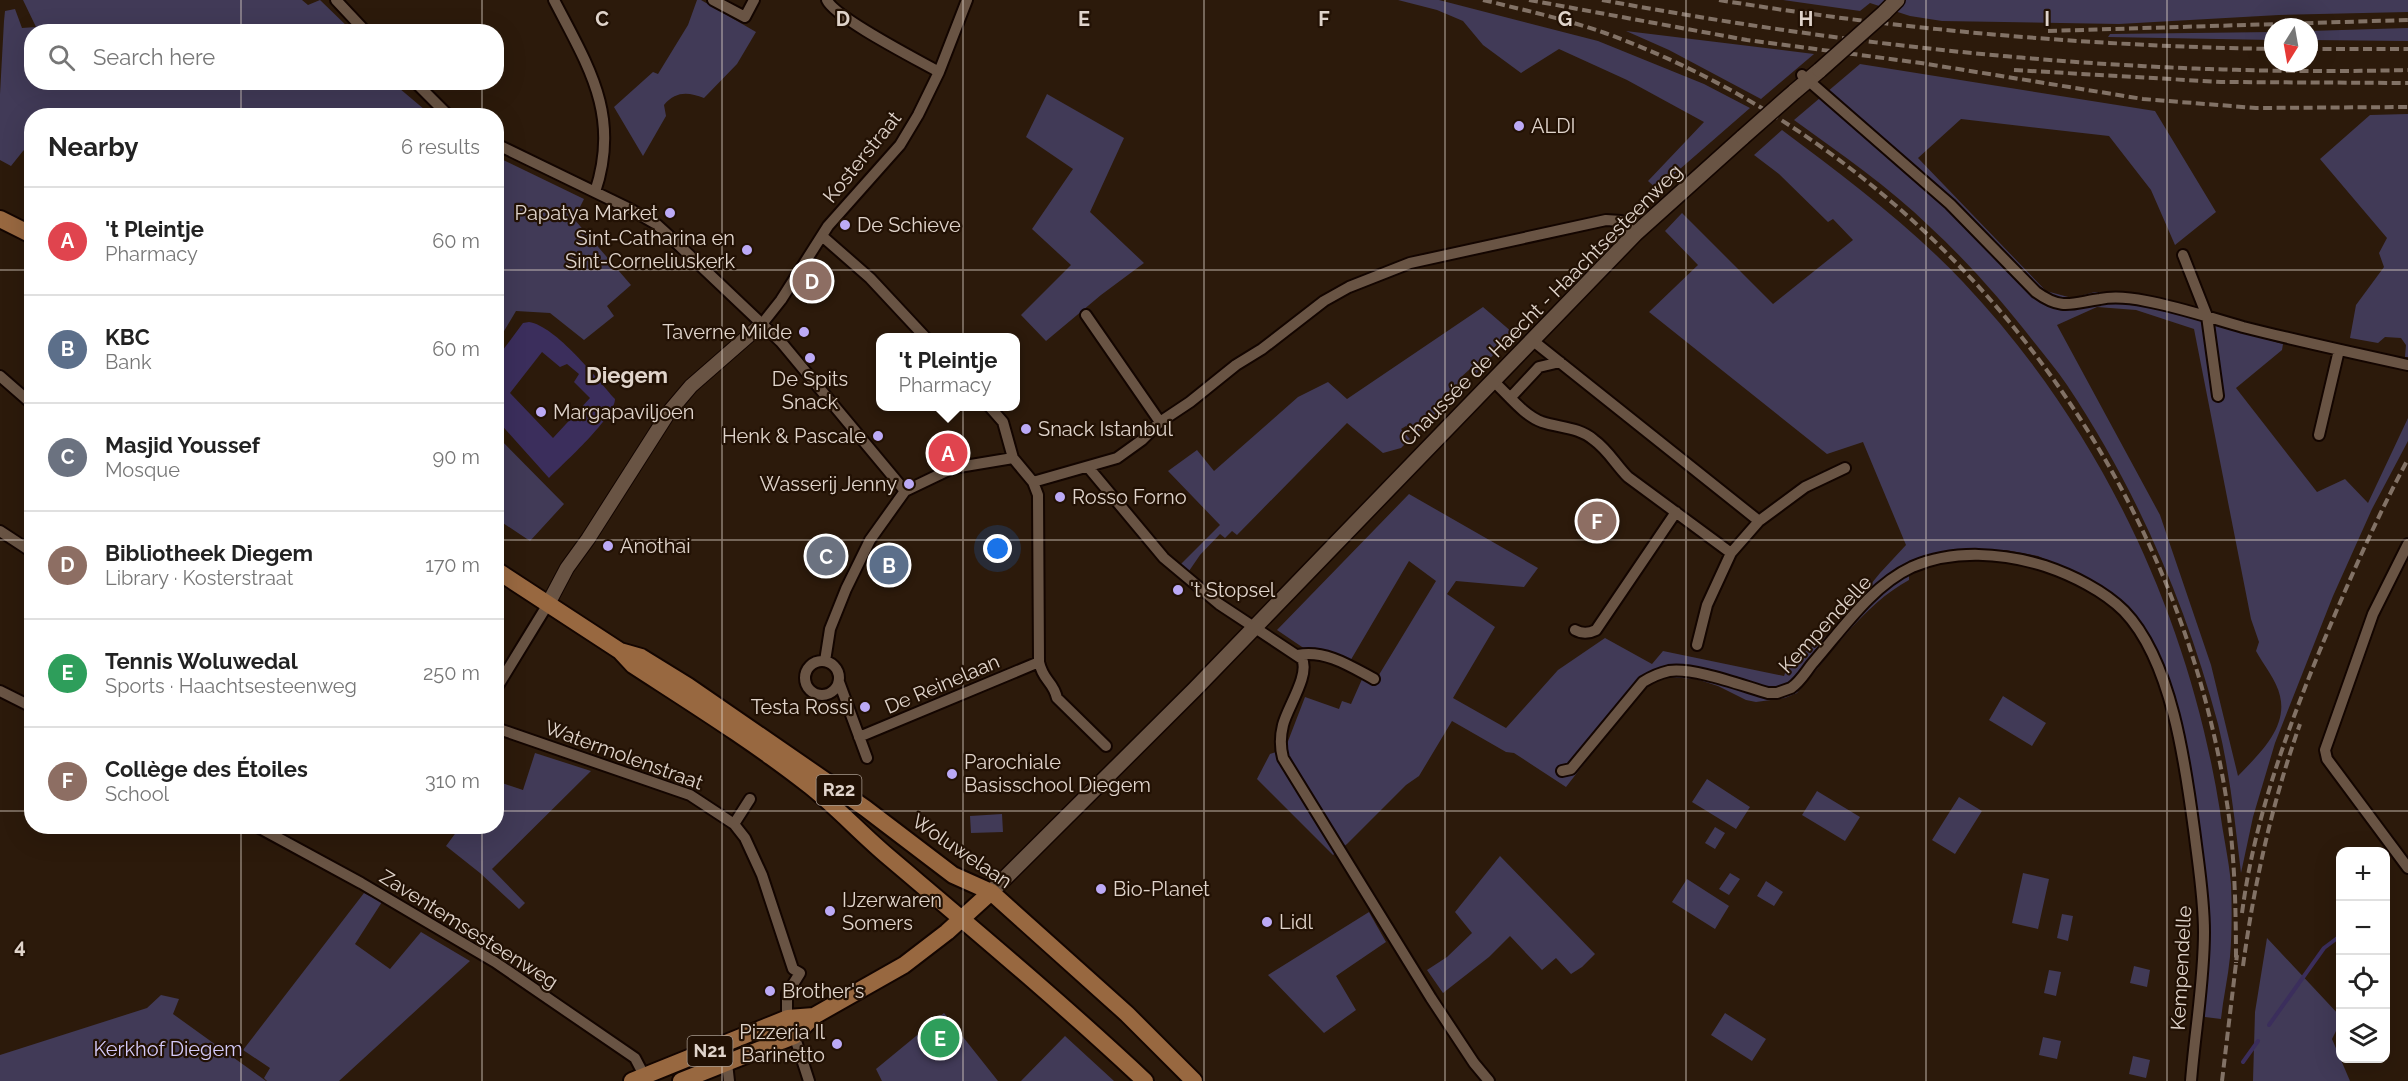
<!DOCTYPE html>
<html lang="en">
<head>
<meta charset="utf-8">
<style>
  :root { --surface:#fff; --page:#f6f6f6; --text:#222; --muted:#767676; --line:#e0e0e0; --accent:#111827 }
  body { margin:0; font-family:Raleway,sans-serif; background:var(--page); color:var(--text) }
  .controls { position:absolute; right:18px; bottom:18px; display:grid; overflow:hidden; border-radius:12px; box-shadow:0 6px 24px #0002 }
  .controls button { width:54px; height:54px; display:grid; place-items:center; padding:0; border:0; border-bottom:2px solid var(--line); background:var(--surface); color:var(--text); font:30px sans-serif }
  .compass { position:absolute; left:2264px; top:18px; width:54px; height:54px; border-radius:50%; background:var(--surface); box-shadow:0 6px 24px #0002; rotate:191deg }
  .you { position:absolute; left:998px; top:549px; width:21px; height:21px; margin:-15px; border:4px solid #fff; border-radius:50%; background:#1a73e8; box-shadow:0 0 0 9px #1a73e833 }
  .badge { display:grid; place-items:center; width:39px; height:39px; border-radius:50%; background:var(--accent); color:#fff; font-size:20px; font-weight:700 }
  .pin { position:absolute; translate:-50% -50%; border:3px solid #fff; box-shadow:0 2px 6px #0006 }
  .popup { position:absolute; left:876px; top:333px; width:144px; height:78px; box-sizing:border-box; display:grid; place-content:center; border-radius:12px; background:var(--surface); filter:drop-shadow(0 2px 4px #0005); font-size:20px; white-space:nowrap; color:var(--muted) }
  .popup b { font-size:22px; color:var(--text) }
  .popup::after { content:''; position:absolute; left:50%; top:100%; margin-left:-12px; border:12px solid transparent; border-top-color:var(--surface) }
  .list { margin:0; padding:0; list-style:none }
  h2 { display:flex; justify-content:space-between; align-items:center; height:78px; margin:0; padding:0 24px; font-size:26px }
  h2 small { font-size:20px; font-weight:400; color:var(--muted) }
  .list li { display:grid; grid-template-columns:39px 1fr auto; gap:18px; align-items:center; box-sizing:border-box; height:108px; padding:0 24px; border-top:2px solid var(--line) }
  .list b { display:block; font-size:22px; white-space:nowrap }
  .list p { margin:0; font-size:20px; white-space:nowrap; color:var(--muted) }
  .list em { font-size:20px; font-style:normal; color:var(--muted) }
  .icon { flex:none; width:33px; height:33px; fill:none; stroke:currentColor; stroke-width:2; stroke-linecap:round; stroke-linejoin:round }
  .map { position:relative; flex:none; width:2408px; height:1081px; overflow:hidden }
  .search { position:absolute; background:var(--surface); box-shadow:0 6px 24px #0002; left:24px; top:24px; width:480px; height:66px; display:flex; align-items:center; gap:15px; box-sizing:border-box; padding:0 21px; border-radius:24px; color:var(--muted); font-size:22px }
  .panel { position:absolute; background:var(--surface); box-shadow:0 6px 24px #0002; left:24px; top:108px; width:480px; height:726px; border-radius:24px }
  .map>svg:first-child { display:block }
</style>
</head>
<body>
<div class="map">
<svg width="2408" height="1081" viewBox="0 0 2408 1081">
  <rect width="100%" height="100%" fill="#2c1a0b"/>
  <!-- green -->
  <path fill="#413a57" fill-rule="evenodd" d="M23 0H302L308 5 320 0 352 31 32 32V82L393 83 431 115 83 116 80 112 74 115 32 116 31 144 23 151 11 166 0 160V94L4 21 5 11 15 9 22 28 36 27Z
    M697 0H701L756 32 737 64 704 98C688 92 676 91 664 105L666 116 643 156 614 107 653 72 658 74 688 25Z
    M1398 0H1439L1598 41 1704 84 1750 108 1657 189 1648 181 1704 122 1627 80 1559 49 1521 73 1483 45 1463 21 1437 10Z
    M1783 0H2408V12L2279 15 2119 24 1942 21 1910 16 1870 3 1860 11Z
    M2408 28V41L2309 40V31Z
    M1626 31 1814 54 1761 99 1669 50Z
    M2273 32V40L2108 37 2110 34Z
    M1860 64 2155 111 2216 212 2175 245 2151 190 2109 136 1961 119 1918 158 2046 291 2072 298 2095 292H2126L2158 298 2156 308 2283 344 2282 350 2236 388 2317 492 2345 479 2368 503 2408 418V441L2372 509 2333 596 2275 743 2253 817 2241 873C2235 823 2230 773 2218 724 2186 604 2136 488 2067 385 2057 370 2045 356 2034 342 2002 301 1968 262 1930 227 1889 187 1841 154 1794 120ZM2097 307 2136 310 2194 329 2251 619 2259 642 2256 651C2263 664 2277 681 2280 696 2288 728 2258 755 2238 776L2211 665 2160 515 2057 325Z
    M1047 94 1124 138 1090 212 1144 263 1101 295 1046 341 1021 315 1071 265 1032 229 1073 169 1026 137Z
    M2408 114V357H2405L2406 345 2401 338 2385 337 2378 343 2350 338 2356 305 2384 267 2379 253 2387 238 2320 159 2370 115Z
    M1782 130C1845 177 1909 225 1963 282 2100 427 2189 615 2220 811 2223 835 2229 860 2231 884 2232 908 2232 934 2230 957 2228 978 2223 999 2221 1019L2205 1017 2201 1008 2205 902 2186 743 2171 690 2130 612 2073 572 2038 556 2006 550 1978 551 1909 567V580C1863 605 1831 654 1797 693L1785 698 1756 702 1746 700 1718 686 1696 679 1667 677 1655 681 1637 696 1566 787 1514 753 1506 752 1452 721 1419 776 1406 785 1347 844 1333 855 1257 779 1270 754 1285 749 1305 697 1339 709 1342 701 1351 704 1363 677 1374 683 1436 581 1409 561 1349 663 1317 649H1305L1277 630 1409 494 1538 568 1524 587 1456 581 1447 594 1495 627 1453 698 1506 728 1558 670 1605 638 1652 664 1663 651 1784 676 1790 659 1806 651 1832 632 1880 573 1906 545 1863 442 1827 454 1649 312 1698 265 1665 231 1682 213 1773 304 1853 240 1833 219 1828 222 1779 174 1754 155Z
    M497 157 584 199 574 219 631 285 607 306 614 316 584 340 550 313 516 311 497 343Z
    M1483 307 1513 333 1476 374 1470 369 1460 378 1465 384 1454 396 1449 392 1440 401 1443 406 1416 434 1406 426 1401 429 1410 439 1401 448 1383 453 1347 423 1237 535 1232 531 1225 538 1220 534 1200 555 1189 571 1181 564 1220 525 1168 471 1197 450 1214 471 1298 397 1328 382 1347 399Z
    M496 435 564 504 530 541 497 519Z
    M2003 696 2046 723 2032 746 1989 720Z
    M535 753 591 771 492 869 525 903 519 909 480 873 446 846 460 827 496 826 497 794 502 783 523 790Z
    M1707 779 1750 807 1736 829 1692 802Z
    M1817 791 1860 817 1845 841 1802 815Z
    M1959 797 1982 811 1955 854 1932 840Z
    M1002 814 1003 832 971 833 970 816Z
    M1715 827 1725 833 1715 849 1705 843Z
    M1500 856 1595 954 1582 967 1571 974 1556 958 1542 970 1510 936 1489 957 1443 993 1427 970 1447 957 1472 933 1455 912Z
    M1730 873 1740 879 1729 895 1719 889Z
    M2023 873 2049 879 2038 929 2012 923Z
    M1687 879 1729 906 1715 929 1672 902Z
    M1766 881 1783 892 1774 906 1757 896Z
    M364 893 382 902 355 944 390 969 421 932 470 961 339 1081H267L264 1078 270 1068 243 1050Z
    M1369 912 1386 942 1336 976 1356 1010 1324 1033 1268 975Z
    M2062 914 2073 916 2068 941 2057 938Z
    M2267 938 2340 1016V1023L2332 1039 2350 1081H2253L2255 1012Z
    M2134 966 2150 970 2147 987 2130 983Z
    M2049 970 2061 972 2056 996 2044 993Z
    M161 995 179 999 173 1014 266 1081H0V1055L147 1008Z
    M944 1013 998 1081H882L876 1069Z
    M1725 1013 1766 1039 1752 1061 1711 1035Z
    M1065 1036 1114 1081H1021Z
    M2043 1037 2061 1041 2057 1059 2039 1055Z
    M2133 1056 2150 1060 2146 1078 2129 1074Z"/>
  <!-- water -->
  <path fill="#3b2e5c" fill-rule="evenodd" d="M529 322C556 326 597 379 615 399 615 417 564 463 549 478L497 420V358L523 323ZM542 352 560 367 567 364 579 374 574 382 590 398 553 438 510 393Z"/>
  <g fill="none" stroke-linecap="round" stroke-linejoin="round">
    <!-- stream -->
    <path stroke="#3b2e5c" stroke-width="4" d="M2269 1025 2324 948 2340 936
      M2243 1062 2258 1041"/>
    <!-- minor casing -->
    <g stroke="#130500" stroke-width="14">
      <path id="minor" d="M336 0 366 32
        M554 0C588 66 621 115 595 192
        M713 0 745 17 754 0
        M827 0C835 18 918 60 939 72
        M1802 75 1950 204 2036 292C2062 311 2072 303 2100 299 2115 296 2131 298 2146 301 2179 307 2211 318 2243 327 2298 341 2353 353 2408 365
        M415 82 449 116
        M496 144 630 209 656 224 667 234 781 342 905 491
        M822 236 870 278 926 338
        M2183 255 2207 316 2218 396
        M1086 315 1160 422
        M762 324 781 300 828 226 900 145 918 115 939 72 967 0
        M0 376 32 404
        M1493 381C1508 394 1523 415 1542 422 1560 428 1579 427 1594 440 1608 450 1616 465 1628 477L1731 553 1759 521 1532 340
        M1511 397 1539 367 1560 362
        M989 406 1003 422 1013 458
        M2319 435 2339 350
        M1088 467 1164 558 1219 604 1302 659C1310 675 1287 708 1283 725 1280 737 1280 747 1283 758L1431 998 1474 1063 1489 1081
        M1033 482 1117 458 1142 440 1160 422 1190 402 1236 365 1262 349 1324 301 1349 287 1410 263 1606 220 1621 221 1635 234
        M1759 521 1805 487 1845 468
        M0 531 32 552
        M2408 544 2373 614 2325 750 2327 759 2408 868
        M1575 630C1582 634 1588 634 1596 630L1676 512
        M1697 645 1707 605 1731 553
        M1298 655C1326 650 1350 666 1374 679
        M805 678a17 17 0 1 1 34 0a17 17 0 1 1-34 0Z
        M825 661 830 629 846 589 870 540 905 491 953 468 1013 458 1033 482 1038 495 1039 662 859 737
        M1039 662C1043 681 1053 681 1057 698L1106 746
        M839 682 867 758
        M496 689 548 604
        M0 691 32 707
        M496 728 690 795 734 824 745 838 762 875 793 969 800 973 787 994V1013L809 1081
        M1562 771 1571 769 1643 682C1651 677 1660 673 1669 671 1693 667 1743 686 1768 693H1777L1791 688C1800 682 1805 673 1812 664 1841 631 1871 586 1912 567 1954 549 2003 553 2045 566 2072 575 2104 591 2124 611 2173 662 2186 769 2195 837 2199 869 2204 900 2204 932 2204 982 2195 1031 2191 1081
        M734 824 750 799
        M256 826 361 883 495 962 635 1058 647 1081
        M727 1063 729 1081"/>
    </g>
    <!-- tertiary casing -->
    <g stroke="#130500" stroke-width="16">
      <path id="tertiary" d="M548 604 567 568 588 539 669 412 691 386 762 324"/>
    </g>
    <!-- secondary casing -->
    <g stroke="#130500" stroke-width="18">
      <path id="secondary" d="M1884 13 1897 0
        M1794 92 1820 70
        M991 892 1195 689 1635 234 1743 137"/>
    </g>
    <!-- primary casing -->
    <g stroke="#130500" stroke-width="20">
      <path id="primary" d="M0 219 32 235
        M496 570 620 651 633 665C693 704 754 742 810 786 839 809 863 836 891 859 977 932 1063 1004 1145 1081
        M620 651 641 657 688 686 865 808 953 875 991 892 1127 1014 1194 1081
        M632 1081 788 1018 814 1016
        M681 1081 794 1036 814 1016 904 965 947 932 991 892"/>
    </g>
    <!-- minor -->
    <use href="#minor" stroke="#695444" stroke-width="10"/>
    <!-- tertiary -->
    <use href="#tertiary" stroke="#695444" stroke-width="14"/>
    <!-- secondary -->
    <use href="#secondary" stroke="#695444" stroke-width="15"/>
    <!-- primary -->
    <use href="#primary" stroke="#986840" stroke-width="16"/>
    <!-- rail -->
    <path stroke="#827266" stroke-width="4" stroke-dasharray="9 4.5" stroke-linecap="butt" d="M1483 0C1524 10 1565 19 1605 33 1937 154 2181 468 2229 817 2235 865 2236 914 2236 963
      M1529 0 1747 40 1921 63 2143 99 2256 108 2408 107
      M1602 0C1867 49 2138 77 2408 70
      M1719 0C1902 30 2088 46 2273 49
      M2048 31 2408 20
      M2309 49H2408
      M2014 70 2221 82 2408 83
      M2242 913C2254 821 2285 736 2320 650 2347 585 2375 521 2408 459
      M2243 966C2254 884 2272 803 2300 724
      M2222 1081 2237 955"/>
    <!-- secondary-bridge casing -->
    <g stroke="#130500" stroke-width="18" stroke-linecap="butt">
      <path id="secondary-bridge" d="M1820 70 1884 13
        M1743 137 1794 92"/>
    </g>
    <!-- secondary-bridge -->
    <use href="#secondary-bridge" stroke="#695444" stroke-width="15"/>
  </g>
  <!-- grid -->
  <path fill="none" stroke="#e0d4cb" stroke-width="1.5" stroke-opacity="0.55" d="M241 0V32M482 0V32M722 0V1081M963 0V1081M1204 0V1081M1445 0V1081M1686 0V1081M1926 0V1081M2167 0V1081M241 82V116M482 82V116M0 270H32M496 270H2408M0 540H32M496 540H2408M0 811H32M496 811H2408M241 826V1081M482 826V1081"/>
  <!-- markers -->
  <g fill="#bcaaf6" stroke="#221104" stroke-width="2">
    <circle cx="1519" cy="126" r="6"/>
    <circle cx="670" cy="213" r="6"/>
    <circle cx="845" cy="225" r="6"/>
    <circle cx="747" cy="250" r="6"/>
    <circle cx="804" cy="332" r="6"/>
    <circle cx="810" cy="358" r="6"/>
    <circle cx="541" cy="412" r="6"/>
    <circle cx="1026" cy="429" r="6"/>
    <circle cx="878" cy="436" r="6"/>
    <circle cx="909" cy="484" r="6"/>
    <circle cx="1060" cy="497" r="6"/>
    <circle cx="608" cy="546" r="6"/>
    <circle cx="1178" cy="590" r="6"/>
    <circle cx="865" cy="707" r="6"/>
    <circle cx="952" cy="774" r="6"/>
    <circle cx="1101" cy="889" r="6"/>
    <circle cx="830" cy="911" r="6"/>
    <circle cx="1267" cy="922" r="6"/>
    <circle cx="770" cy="991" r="6"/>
    <circle cx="837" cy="1044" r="6"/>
  </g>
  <g text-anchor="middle" stroke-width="4.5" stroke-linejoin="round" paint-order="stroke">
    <!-- shield labels -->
    <g fill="#221104" stroke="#a79a8f" stroke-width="1.5">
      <rect x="816.5" y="775" width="45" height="30" rx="4.5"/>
      <rect x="687.5" y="1036" width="45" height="30" rx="4.5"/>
    </g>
    <g font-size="18" font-weight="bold" fill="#e0d4cb">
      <text x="839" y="796">R22</text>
      <text x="710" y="1057">N21</text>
    </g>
    <!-- poi labels -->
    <g font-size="20" fill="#e0d4cb" stroke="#221104" text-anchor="start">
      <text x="1531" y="133">ALDI</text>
      <text x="658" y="220" text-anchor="end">Papatya Market</text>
      <text x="857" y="232">De Schieve</text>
      <text x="735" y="245" text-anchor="end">Sint-Catharina en<tspan x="735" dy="23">Sint-Corneliuskerk</tspan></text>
      <text x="792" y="339" text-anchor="end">Taverne Milde</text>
      <text x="810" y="386" text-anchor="middle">De Spits<tspan x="810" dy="23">Snack</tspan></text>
      <text x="553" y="419">Margapaviljoen</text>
      <text x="1038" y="436">Snack Istanbul</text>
      <text x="866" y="443" text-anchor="end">Henk &amp; Pascale</text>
      <text x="897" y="491" text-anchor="end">Wasserij Jenny</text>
      <text x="1072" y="504">Rosso Forno</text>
      <text x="620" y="553">Anothai</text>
      <text x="1190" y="597">'t Stopsel</text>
      <text x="853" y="714" text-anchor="end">Testa Rossi</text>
      <text x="964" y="769">Parochiale<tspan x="964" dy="23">Basisschool Diegem</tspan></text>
      <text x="1113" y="896">Bio-Planet</text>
      <text x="842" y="907">IJzerwaren<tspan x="842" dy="23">Somers</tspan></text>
      <text x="1279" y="929">Lidl</text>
      <text x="782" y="998">Brother's</text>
      <text x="825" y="1039" text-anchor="end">Pizzeria Il<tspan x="825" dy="23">Barinetto</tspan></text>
    </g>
    <!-- street labels -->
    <g font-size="20" fill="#e0d4cb" stroke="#221104">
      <text transform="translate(862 157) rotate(-51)" y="7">Kosterstraat</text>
      <text transform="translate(1541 305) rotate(-45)" y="7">Chaussée de Haecht - Haachtsesteenweg</text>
      <text transform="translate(1825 624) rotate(-47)" y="7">Kempendelle</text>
      <text transform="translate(942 684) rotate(-23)" y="7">De Reinelaan</text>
      <text transform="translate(624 755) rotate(20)" y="7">Watermolenstraat</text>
      <text transform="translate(962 851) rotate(34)" y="7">Woluwelaan</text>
      <text transform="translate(469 929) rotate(32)" y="7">Zaventemsesteenweg</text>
      <text transform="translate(2181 968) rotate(-87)" y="7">Kempendelle</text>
    </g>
    <!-- park labels -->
    <g font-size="20" fill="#d4caf9" stroke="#221104">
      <text x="168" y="1056">Kerkhof Diegem</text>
    </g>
    <!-- quarter labels -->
    <g font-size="22" font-weight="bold" fill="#e0d4cb" stroke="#221104">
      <text x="627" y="383">Diegem</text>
    </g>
  </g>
  <g font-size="20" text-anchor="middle" font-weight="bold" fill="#e0d4cb" stroke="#221104" stroke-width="4.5" stroke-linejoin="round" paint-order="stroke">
    <text x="602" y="26">C</text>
    <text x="843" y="26">D</text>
    <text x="1084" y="26">E</text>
    <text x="1324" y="26">F</text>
    <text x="1565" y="26">G</text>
    <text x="1806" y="26">H</text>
    <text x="2047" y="26">I</text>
    <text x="20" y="953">4</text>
  </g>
</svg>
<div class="controls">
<button>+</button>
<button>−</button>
<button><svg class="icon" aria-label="locate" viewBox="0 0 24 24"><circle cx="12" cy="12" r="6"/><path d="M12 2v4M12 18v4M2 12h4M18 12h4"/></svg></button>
<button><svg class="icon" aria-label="layers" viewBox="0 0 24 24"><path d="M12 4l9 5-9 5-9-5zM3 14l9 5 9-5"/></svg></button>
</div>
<svg class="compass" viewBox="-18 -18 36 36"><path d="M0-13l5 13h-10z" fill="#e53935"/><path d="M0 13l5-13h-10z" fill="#767676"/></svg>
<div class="you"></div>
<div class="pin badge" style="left:948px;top:453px;background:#e0444e">A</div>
<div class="popup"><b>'t Pleintje</b>Pharmacy</div>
<div class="pin badge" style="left:889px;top:565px;background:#5c6f8a">B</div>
<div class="pin badge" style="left:826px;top:556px;background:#6b7280">C</div>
<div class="pin badge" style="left:812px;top:281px;background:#8d6e63">D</div>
<div class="pin badge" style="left:940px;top:1038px;background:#2e9e5b">E</div>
<div class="pin badge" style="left:1597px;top:521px;background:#8d6e63">F</div>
<div class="search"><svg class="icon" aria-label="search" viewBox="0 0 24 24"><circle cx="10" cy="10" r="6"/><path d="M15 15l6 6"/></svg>Search here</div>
<section class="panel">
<h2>Nearby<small>6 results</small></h2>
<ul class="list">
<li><span class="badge" style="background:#e0444e">A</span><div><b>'t Pleintje</b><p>Pharmacy</p></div><em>60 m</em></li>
<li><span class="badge" style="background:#5c6f8a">B</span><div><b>KBC</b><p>Bank</p></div><em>60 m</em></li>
<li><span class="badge" style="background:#6b7280">C</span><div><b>Masjid Youssef</b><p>Mosque</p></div><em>90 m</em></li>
<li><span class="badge" style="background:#8d6e63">D</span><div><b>Bibliotheek Diegem</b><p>Library · Kosterstraat</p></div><em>170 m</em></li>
<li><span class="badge" style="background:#2e9e5b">E</span><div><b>Tennis Woluwedal</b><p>Sports · Haachtsesteenweg</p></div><em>250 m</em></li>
<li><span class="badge" style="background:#8d6e63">F</span><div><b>Collège des Étoiles</b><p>School</p></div><em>310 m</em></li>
</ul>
</section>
</div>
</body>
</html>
